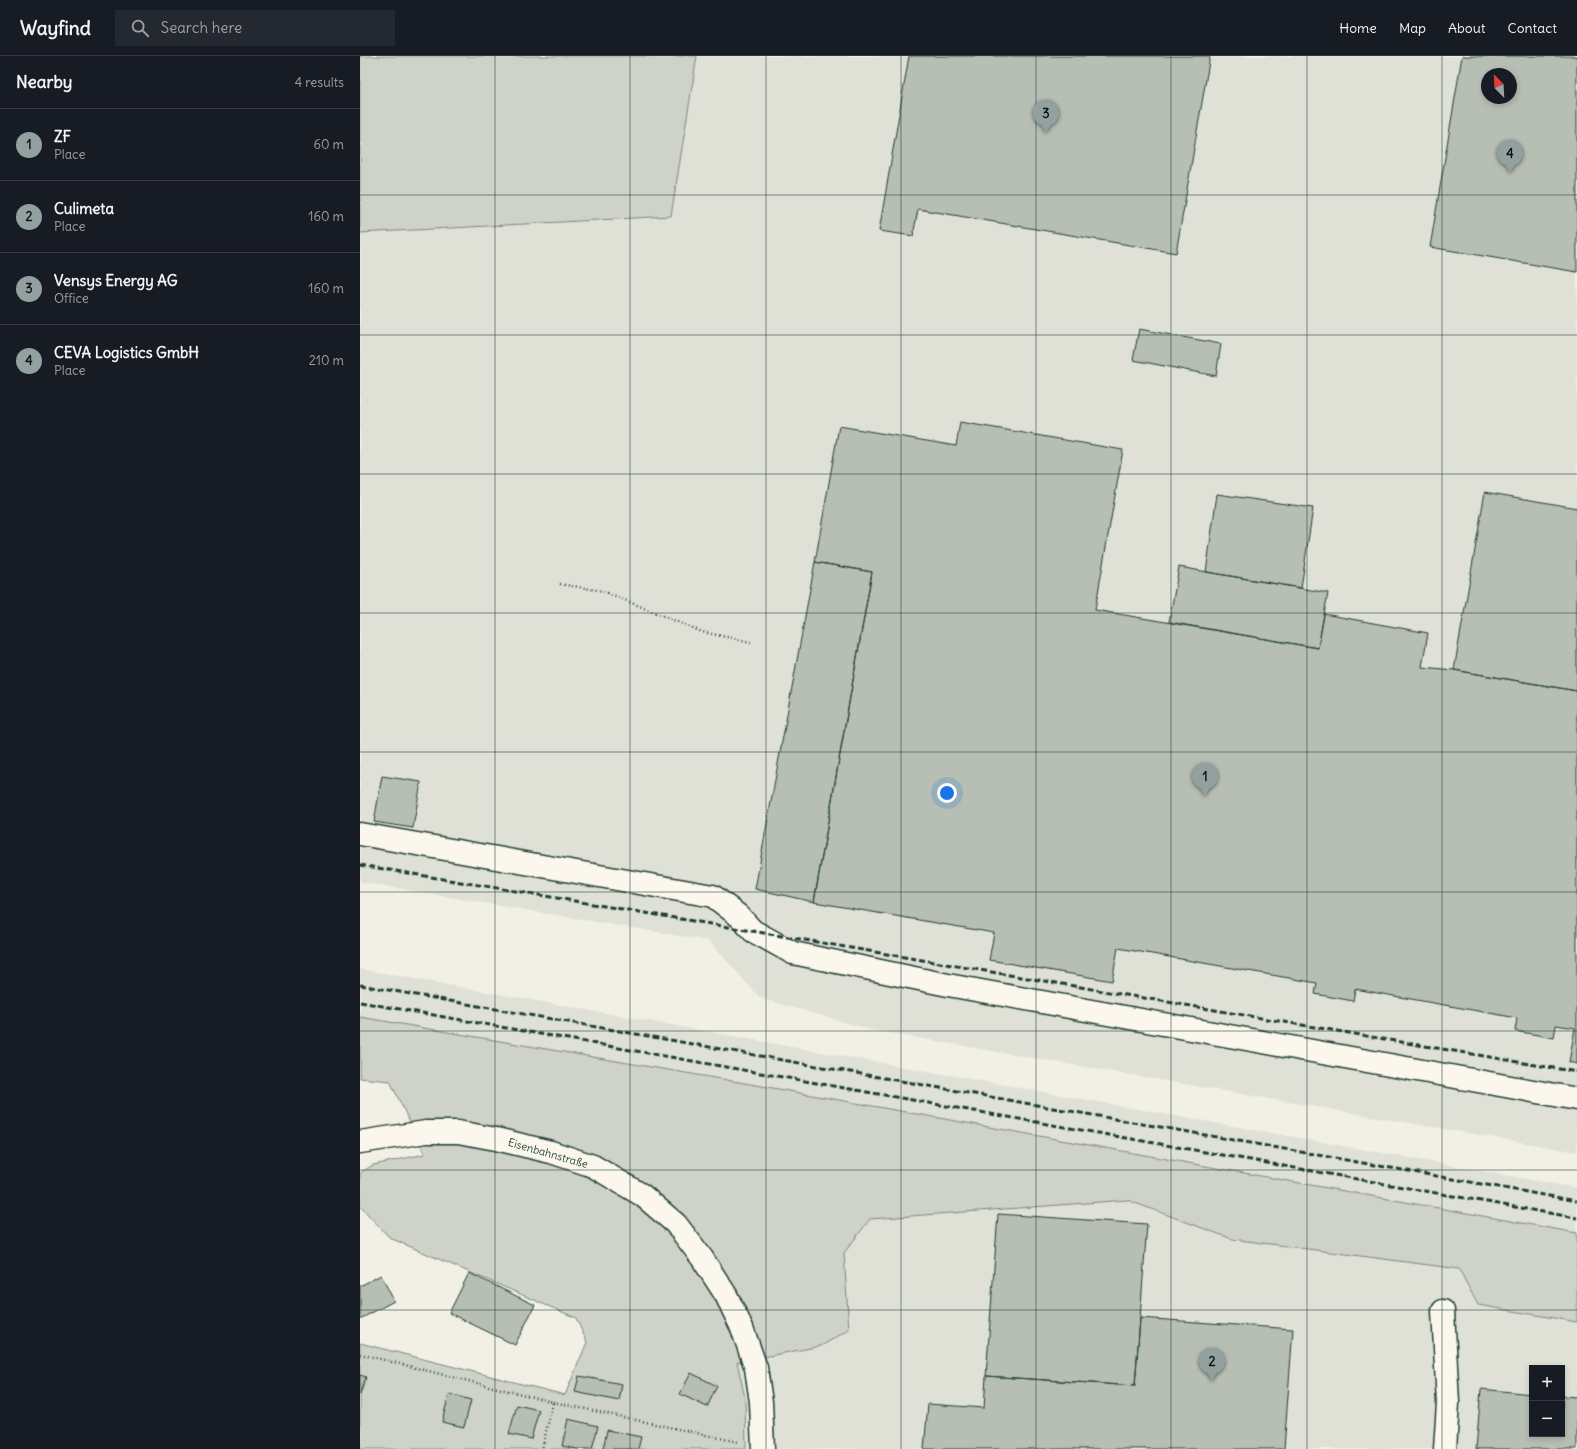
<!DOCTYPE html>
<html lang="en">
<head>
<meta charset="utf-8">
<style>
  :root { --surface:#171b24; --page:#242831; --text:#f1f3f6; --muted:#9ea1a6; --line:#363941; --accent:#92a19f }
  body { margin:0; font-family:Delius,sans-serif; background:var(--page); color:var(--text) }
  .controls { position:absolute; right:12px; bottom:12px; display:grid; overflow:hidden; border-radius:0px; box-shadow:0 2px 6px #0003 }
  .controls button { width:36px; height:36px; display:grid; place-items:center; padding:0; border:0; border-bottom:1px solid var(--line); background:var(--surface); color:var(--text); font:20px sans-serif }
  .compass { position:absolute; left:1121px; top:12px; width:36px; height:36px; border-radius:50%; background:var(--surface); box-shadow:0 2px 6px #0003; rotate:336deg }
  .you { position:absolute; left:587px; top:737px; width:14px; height:14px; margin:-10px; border:3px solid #fff; border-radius:50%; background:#1a73e8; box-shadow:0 0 0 6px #1a73e833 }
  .badge { display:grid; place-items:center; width:26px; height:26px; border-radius:50%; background:var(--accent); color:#111; font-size:13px; font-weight:700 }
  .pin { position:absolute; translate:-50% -33px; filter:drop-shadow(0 1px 2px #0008) }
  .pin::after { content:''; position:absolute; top:21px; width:14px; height:12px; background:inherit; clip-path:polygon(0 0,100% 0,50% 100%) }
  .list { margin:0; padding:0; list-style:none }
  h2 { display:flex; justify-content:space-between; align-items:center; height:52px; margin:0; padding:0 16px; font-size:17px }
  h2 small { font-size:13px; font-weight:400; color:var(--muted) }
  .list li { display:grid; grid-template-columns:26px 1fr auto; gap:12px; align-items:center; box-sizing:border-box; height:72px; padding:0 16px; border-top:1px solid var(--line) }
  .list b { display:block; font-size:15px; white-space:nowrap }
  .list p { margin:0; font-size:13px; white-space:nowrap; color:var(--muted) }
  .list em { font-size:13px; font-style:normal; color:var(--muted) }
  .icon { flex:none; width:22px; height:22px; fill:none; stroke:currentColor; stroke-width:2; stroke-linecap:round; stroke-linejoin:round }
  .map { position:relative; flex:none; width:1217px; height:1393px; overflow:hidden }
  header { display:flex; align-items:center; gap:24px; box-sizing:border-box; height:56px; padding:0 20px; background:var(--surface); border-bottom:1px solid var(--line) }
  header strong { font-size:19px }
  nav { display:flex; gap:22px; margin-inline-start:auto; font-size:14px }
  .search { width:280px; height:36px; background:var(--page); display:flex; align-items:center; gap:10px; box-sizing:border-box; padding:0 14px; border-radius:0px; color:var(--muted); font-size:15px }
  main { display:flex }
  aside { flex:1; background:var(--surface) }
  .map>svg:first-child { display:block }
</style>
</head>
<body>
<header>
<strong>Wayfind</strong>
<div class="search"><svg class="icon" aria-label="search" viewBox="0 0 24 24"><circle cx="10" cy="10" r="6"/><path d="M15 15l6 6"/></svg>Search here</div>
<nav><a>Home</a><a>Map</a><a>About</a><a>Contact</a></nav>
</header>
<main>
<aside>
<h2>Nearby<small>4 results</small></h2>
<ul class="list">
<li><span class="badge">1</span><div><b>ZF</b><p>Place</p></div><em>60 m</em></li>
<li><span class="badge">2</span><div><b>Culimeta</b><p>Place</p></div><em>160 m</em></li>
<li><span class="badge">3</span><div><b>Vensys Energy AG</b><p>Office</p></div><em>160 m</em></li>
<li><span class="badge">4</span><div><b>CEVA Logistics GmbH</b><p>Place</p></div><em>210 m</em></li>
</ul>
</aside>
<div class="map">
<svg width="1217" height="1393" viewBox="0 0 1217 1393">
  <rect width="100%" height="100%" fill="#f2f0e5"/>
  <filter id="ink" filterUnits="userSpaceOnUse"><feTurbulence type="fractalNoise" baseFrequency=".025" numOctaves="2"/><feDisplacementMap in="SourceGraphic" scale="8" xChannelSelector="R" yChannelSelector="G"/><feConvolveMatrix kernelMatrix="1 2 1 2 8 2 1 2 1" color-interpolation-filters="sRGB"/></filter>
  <g filter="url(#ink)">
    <!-- built -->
    <path fill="#e0e1d6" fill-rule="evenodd" d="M337 0H1217V1096L511 974 400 942 349 885 0 826V177L311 160ZM1127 18H1151V42H1127Z
      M0 913 1217 1132V1177L396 1029 0 961Z
      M767 1144 872 1183 1099 1213 1118 1249 1217 1266V1393H386L385 1342 377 1306 461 1290 489 1274 484 1197 510 1163ZM1172 1312H1202V1378H1172Z"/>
    <!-- green -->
    <path fill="#cfd2c8" stroke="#77887e" d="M0 0H337L311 160 0 177Z
      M0 961 396 1029 1217 1177V1266L1118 1249 1099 1213 872 1183 767 1144 510 1163 484 1197 489 1274 461 1290 377 1306 385 1342 386 1393H0V1287L205 1339 227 1286 216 1262 30 1182 0 1150V1117L13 1109 65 1098 30 1025 0 1022Z"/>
    <!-- building -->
    <path fill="#b7beb3" stroke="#1f3d34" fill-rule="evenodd" d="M549 0H850L816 197 558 153 553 180 519 175Z
      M1102 0H1217V216L1070 191ZM1127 18H1151V42H1127Z
      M779 273 861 288 856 320 773 304Z
      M600 366 763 394 735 554 958 592 964 558 1068 577 1062 611 1094 614 1217 635V1008L1209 1006 1215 972 1196 969 1194 982 1155 975 1157 962 995 933 993 945 955 938 957 927 758 892 752 925 629 904 634 877 454 846 512 516 455 506 479 370 596 390Z
      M1125 436 1217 452V635L1094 614Z
      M857 438 953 452 941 532 846 516Z
      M455 506 512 516 454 846 395 833Z
      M819 511 968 537 958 592 809 566Z
      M22 720 61 726 53 772 14 766Z
      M638 1158 787 1168 775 1330 626 1320Z
      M109 1217 175 1249 155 1289 89 1257Z
      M21 1219 34 1245 0 1263V1230Z
      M780 1262 933 1273 924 1393H564L568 1348 624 1352 626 1320 775 1330Z
      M331 1317 357 1330 347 1351 320 1338Z
      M0 1319 6 1321 0 1339Z
      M219 1320 262 1328 259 1345 215 1336Z
      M1121 1333 1172 1338V1378H1202V1340L1217 1341V1393H1116Z
      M89 1338 111 1344 104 1371 82 1366Z
      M157 1349 179 1354 171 1383 149 1378Z
      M208 1363 238 1370 232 1393H217L202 1390Z
      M247 1374 281 1381 278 1393H243Z"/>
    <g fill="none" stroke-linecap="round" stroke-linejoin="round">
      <!-- minor casing -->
      <g stroke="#1f3d34" stroke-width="25">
        <path id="minor" d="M0 778 353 840 379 860 393 875 433 897 588 929 1217 1043
          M0 1086 66 1076H98L136 1083 191 1096 233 1110 282 1139 316 1168 342 1202 366 1239 382 1272 396 1312 401 1346 403 1393
          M1083 1255 1088 1347 1085 1393"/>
      </g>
      <!-- path -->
      <path stroke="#1f3d34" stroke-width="2.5" stroke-dasharray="1 3" stroke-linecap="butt" d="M200 528 243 535 342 576 391 586
        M0 1298 193 1346 182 1393
        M193 1346 378 1386"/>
      <!-- minor -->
      <use href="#minor" stroke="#fbf7ec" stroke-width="22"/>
      <!-- rail -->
      <path stroke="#1f3d34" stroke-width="3" stroke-dasharray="6 3" stroke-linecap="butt" d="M0 809 357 869 1217 1016
        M0 929 1217 1145
        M0 946 1217 1162"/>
    </g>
  </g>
  <!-- grid -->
  <path fill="none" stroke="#1f3d34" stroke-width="1" stroke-opacity="0.55" d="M135 0V1393M270 0V1393M406 0V1393M541 0V1393M676 0V1393M811 0V1393M947 0V1393M1082 0V1393M0 139H1217M0 279H1217M0 418H1217M0 557H1217M0 696H1217M0 836H1217M0 975H1217M0 1114H1217M0 1254H1217"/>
  <g text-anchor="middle" stroke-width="3" stroke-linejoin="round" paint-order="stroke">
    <!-- street labels -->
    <g font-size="11" fill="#1f3d34" stroke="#fbf7ec">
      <text transform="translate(188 1097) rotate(16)" y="4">Eisenbahnstraße</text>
    </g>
  </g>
</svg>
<div class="controls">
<button>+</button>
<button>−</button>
</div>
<svg class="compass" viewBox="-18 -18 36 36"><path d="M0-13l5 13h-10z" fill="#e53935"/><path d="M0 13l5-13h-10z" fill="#9ea1a6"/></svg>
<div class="you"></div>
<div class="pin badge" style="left:845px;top:740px">1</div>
<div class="pin badge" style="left:852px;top:1325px">2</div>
<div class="pin badge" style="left:686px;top:77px">3</div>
<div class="pin badge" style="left:1150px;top:117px">4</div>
</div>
</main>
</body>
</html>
